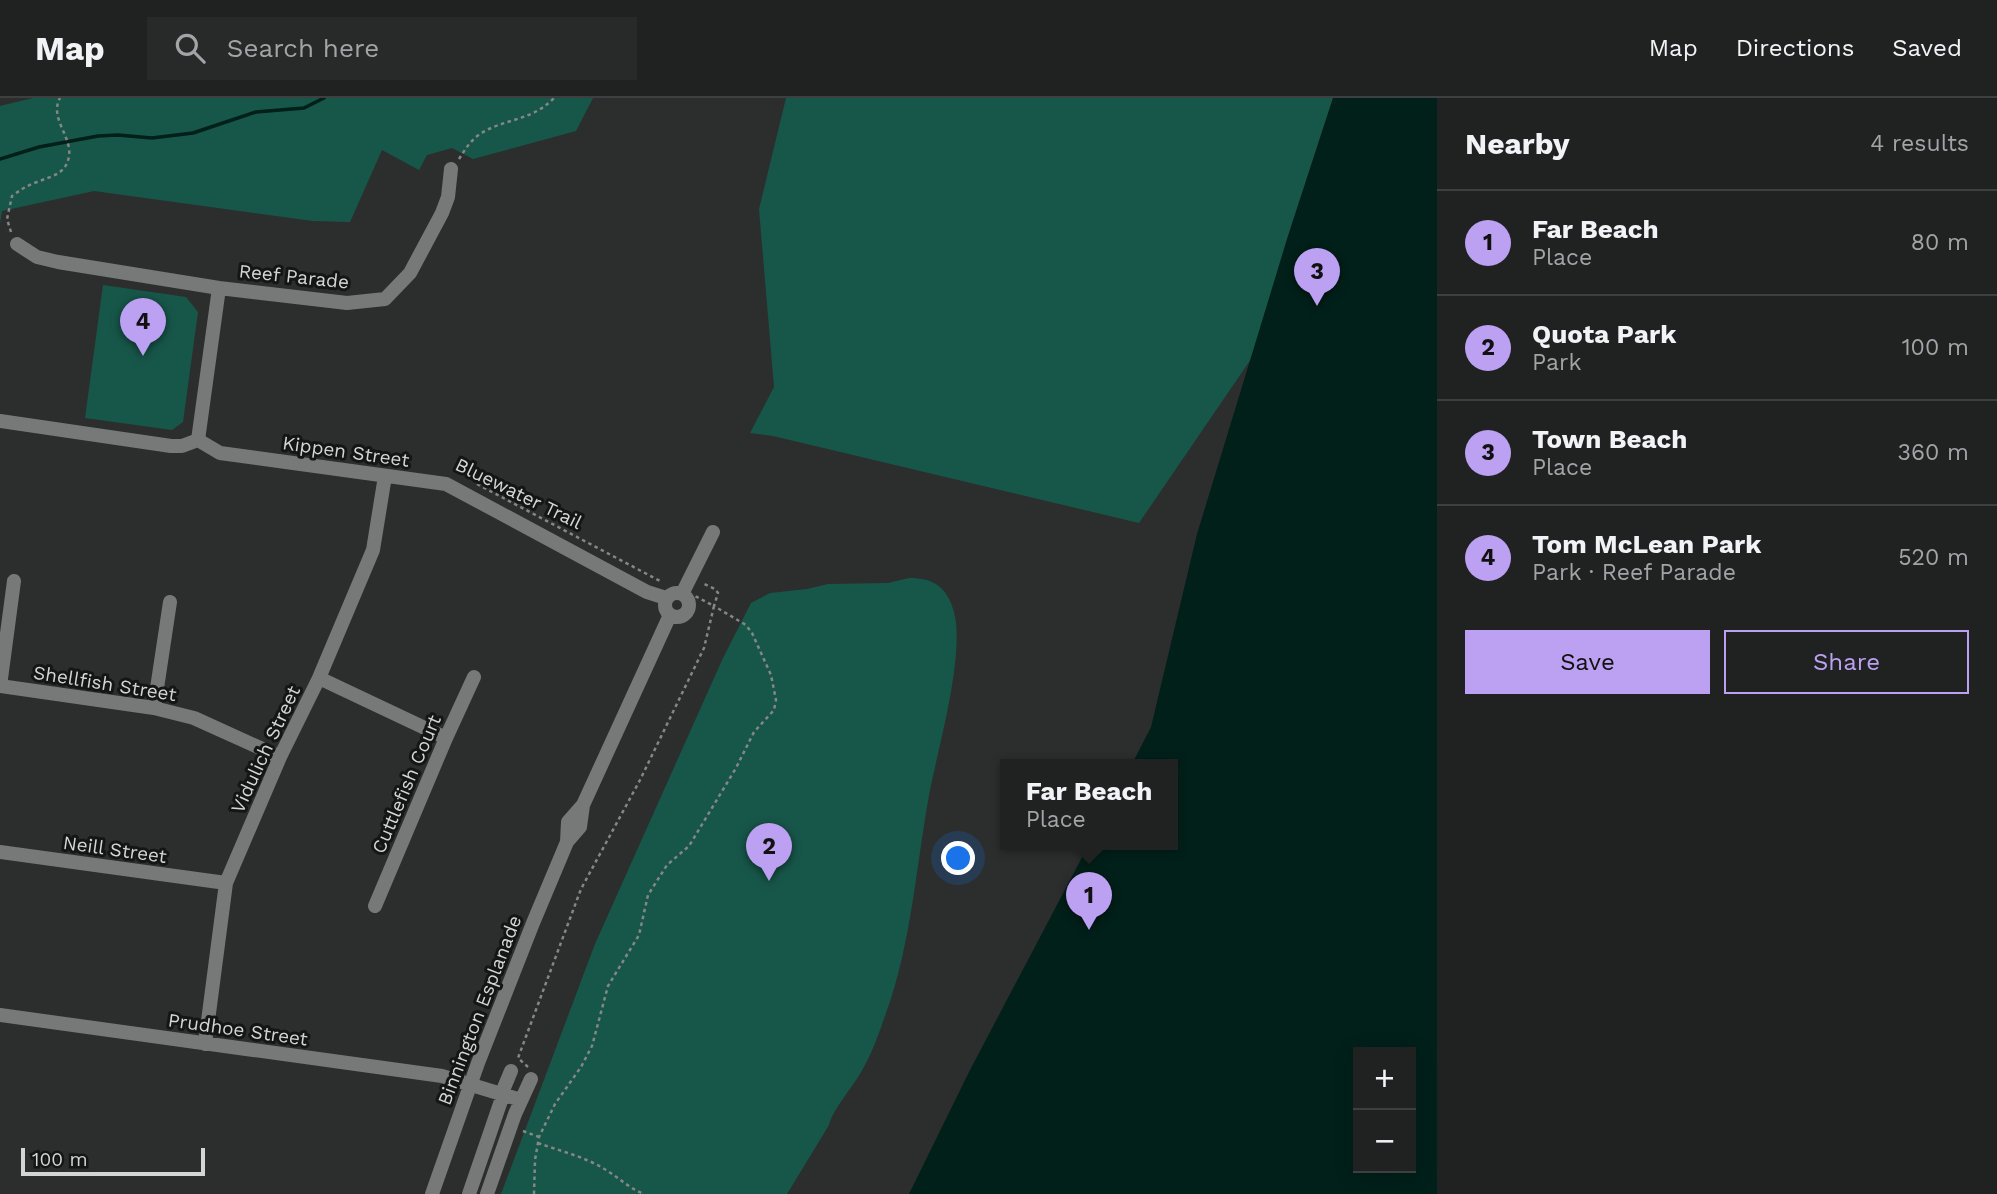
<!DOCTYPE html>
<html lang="en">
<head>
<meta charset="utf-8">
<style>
  :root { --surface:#202222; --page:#282a2a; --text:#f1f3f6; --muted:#a2a4a5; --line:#3d3f40; --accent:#bca0f2 }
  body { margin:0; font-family:"Work Sans",sans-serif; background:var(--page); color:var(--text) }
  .controls { position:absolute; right:21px; bottom:21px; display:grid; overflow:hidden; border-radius:0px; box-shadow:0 4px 18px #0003 }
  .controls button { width:63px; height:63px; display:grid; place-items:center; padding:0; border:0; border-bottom:2px solid var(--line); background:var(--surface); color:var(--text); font:35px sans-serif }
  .scale { position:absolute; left:21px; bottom:18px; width:184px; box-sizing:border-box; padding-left:7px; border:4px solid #d4d5d5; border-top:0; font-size:19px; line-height:24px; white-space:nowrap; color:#d4d5d5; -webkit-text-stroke:5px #141615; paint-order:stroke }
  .you { position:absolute; left:959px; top:761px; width:24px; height:24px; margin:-18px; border:5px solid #fff; border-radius:50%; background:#1a73e8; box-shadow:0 0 0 10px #1a73e833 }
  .badge { display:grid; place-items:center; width:46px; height:46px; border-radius:50%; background:var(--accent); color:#111; font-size:23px; font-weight:700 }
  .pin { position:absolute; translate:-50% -58px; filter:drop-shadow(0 2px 4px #0008) }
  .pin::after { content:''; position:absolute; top:37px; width:24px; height:21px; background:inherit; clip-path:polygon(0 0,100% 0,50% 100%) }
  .popup { position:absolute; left:1000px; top:661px; width:178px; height:91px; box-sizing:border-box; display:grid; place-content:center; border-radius:0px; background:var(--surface); filter:drop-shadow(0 2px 5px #0005); font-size:23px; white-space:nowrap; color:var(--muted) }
  .popup b { font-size:26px; color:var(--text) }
  .popup::after { content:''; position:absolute; left:50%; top:100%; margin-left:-14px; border:14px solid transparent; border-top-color:var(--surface) }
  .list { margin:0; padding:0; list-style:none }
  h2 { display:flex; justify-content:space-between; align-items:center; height:91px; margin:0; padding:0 28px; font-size:30px }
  h2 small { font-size:23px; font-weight:400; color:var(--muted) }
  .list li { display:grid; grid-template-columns:46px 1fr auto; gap:21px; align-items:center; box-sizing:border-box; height:105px; padding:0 28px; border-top:2px solid var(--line) }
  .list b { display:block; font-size:26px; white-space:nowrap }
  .list p { margin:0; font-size:23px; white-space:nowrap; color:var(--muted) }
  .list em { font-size:23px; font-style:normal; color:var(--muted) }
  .actions { display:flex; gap:14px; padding:21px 28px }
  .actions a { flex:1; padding:16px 0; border:2px solid var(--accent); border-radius:0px; text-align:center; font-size:24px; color:var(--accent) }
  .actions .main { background:var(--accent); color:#111 }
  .icon { flex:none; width:38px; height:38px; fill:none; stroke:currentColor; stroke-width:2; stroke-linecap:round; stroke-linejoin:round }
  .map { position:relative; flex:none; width:1437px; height:1096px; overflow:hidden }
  header { display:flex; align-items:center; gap:42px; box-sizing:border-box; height:98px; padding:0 35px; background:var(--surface); border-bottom:2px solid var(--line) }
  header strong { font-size:33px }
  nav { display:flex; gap:38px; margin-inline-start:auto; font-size:24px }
  .search { width:490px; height:63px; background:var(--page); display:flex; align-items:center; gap:18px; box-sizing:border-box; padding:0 24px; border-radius:0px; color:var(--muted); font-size:26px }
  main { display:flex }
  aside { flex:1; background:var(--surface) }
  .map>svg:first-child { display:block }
</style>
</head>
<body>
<header>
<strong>Map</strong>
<div class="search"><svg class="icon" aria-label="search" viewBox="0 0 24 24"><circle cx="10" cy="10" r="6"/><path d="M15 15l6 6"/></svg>Search here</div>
<nav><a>Map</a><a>Directions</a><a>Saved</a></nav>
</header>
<main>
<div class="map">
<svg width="1437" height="1096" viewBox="0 0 1437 1096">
  <rect width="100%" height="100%" fill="#2b2e2d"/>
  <!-- green -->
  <path fill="#175749" d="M33 0H593L576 33 473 61 452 50 427 57 419 72 382 52 350 124 313 123 94 93 2 113 0 126V8Z
    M786 0H1333L1288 138 1251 261 1139 425 773 338 750 335 774 289 759 111Z
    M103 187 186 199 198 214 183 324 172 332 85 320Z
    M909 480C934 480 947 489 954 514 965 556 939 647 930 692 916 766 912 843 886 915 879 935 872 956 861 974 852 990 833 1011 829 1027L787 1096H501L595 846 723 560 751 505 770 495 807 491 828 486 888 485Z"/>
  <!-- water -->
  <path fill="#002019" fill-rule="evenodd" d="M1333 0H1437V1096H909L970 972 1089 746H1173V666H1132L1151 629 1197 436 1288 138ZM1358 954H1411V1070H1358Z"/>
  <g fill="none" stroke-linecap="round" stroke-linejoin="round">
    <!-- stream -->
    <path stroke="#002019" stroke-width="3.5" d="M0 61 39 49 98 38 118 37 152 40 193 35 256 14 304 10 324 0"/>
    <!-- path -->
    <path stroke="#858787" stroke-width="2.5" stroke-dasharray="3.5 3.5" stroke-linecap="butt" d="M459 61C464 53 469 45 476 39 500 20 530 25 554 0
      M11 134 7 121 12 98C20 92 28 87 37 84 51 78 66 77 69 58 72 38 49 20 60 0
      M477 386 660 483
      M528 969 518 960 581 791 640 682 704 550 714 508 695 498
      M523 1033 539 1039
      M538 1045C560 1053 586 1059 606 1072 619 1080 629 1090 644 1096
      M534 1096 535 1062 539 1039 555 1006 581 969 592 948 608 888 639 837 648 797 667 767 689 748 736 670 754 634 774 612 776 602 771 577 752 535 746 527 714 508 718 495 715 491 702 485"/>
    <!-- minor -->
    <path stroke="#767978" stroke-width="14" d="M17 146 37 159 58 164 219 190 347 205 385 201 410 175 442 115 448 99 451 71
      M0 323 171 348H182L198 342 220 355 446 386 647 494 666 500
      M198 342 219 190
      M665 507a12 12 0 1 1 24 0a12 12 0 1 1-24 0Z
      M682 496 713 434
      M319 580 446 640
      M0 588 154 610 194 620 280 659
      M0 588 14 483
      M154 610 170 504
      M567 744 568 724 583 707 670 517
      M0 754 226 785
      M375 808 446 640 474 579
      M0 917 442 978 521 1002
      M205 946 226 785 280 659 319 580 373 452 385 378
      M501 997 511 973
      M432 1096 478 965 533 825 567 744 580 729 583 707
      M469 1096 503 997
      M487 1096 515 1016 531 981"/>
  </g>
  <g text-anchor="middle" stroke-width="6" stroke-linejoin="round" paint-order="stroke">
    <!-- street labels -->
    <g font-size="19" fill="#d4d5d5" stroke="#141615">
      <text transform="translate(294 178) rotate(6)" y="7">Reef Parade</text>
      <text transform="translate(346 353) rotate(8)" y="7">Kippen Street</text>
      <text transform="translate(519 395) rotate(26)" y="7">Bluewater Trail</text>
      <text transform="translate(105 585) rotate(9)" y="7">Shellfish Street</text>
      <text transform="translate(265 651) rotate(-65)" y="7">Vidulich Street</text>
      <text transform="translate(406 686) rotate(-67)" y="7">Cuttlefish Court</text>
      <text transform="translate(115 751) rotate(8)" y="7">Neill Street</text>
      <text transform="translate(479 912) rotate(-69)" y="7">Binnington Esplanade</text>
      <text transform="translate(238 931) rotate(8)" y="7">Prudhoe Street</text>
    </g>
  </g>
</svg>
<div class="controls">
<button>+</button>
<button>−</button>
</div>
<div class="scale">100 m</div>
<div class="you"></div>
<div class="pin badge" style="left:1089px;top:832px">1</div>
<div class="popup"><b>Far Beach</b>Place</div>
<div class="pin badge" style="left:769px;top:783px">2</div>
<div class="pin badge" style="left:1317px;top:208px">3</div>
<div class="pin badge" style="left:143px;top:258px">4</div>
</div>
<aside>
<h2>Nearby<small>4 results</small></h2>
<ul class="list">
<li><span class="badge">1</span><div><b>Far Beach</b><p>Place</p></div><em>80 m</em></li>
<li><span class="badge">2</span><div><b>Quota Park</b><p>Park</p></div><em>100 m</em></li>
<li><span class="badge">3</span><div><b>Town Beach</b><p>Place</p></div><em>360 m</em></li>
<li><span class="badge">4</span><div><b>Tom McLean Park</b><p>Park · Reef Parade</p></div><em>520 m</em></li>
</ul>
<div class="actions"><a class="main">Save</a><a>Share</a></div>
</aside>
</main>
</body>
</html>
